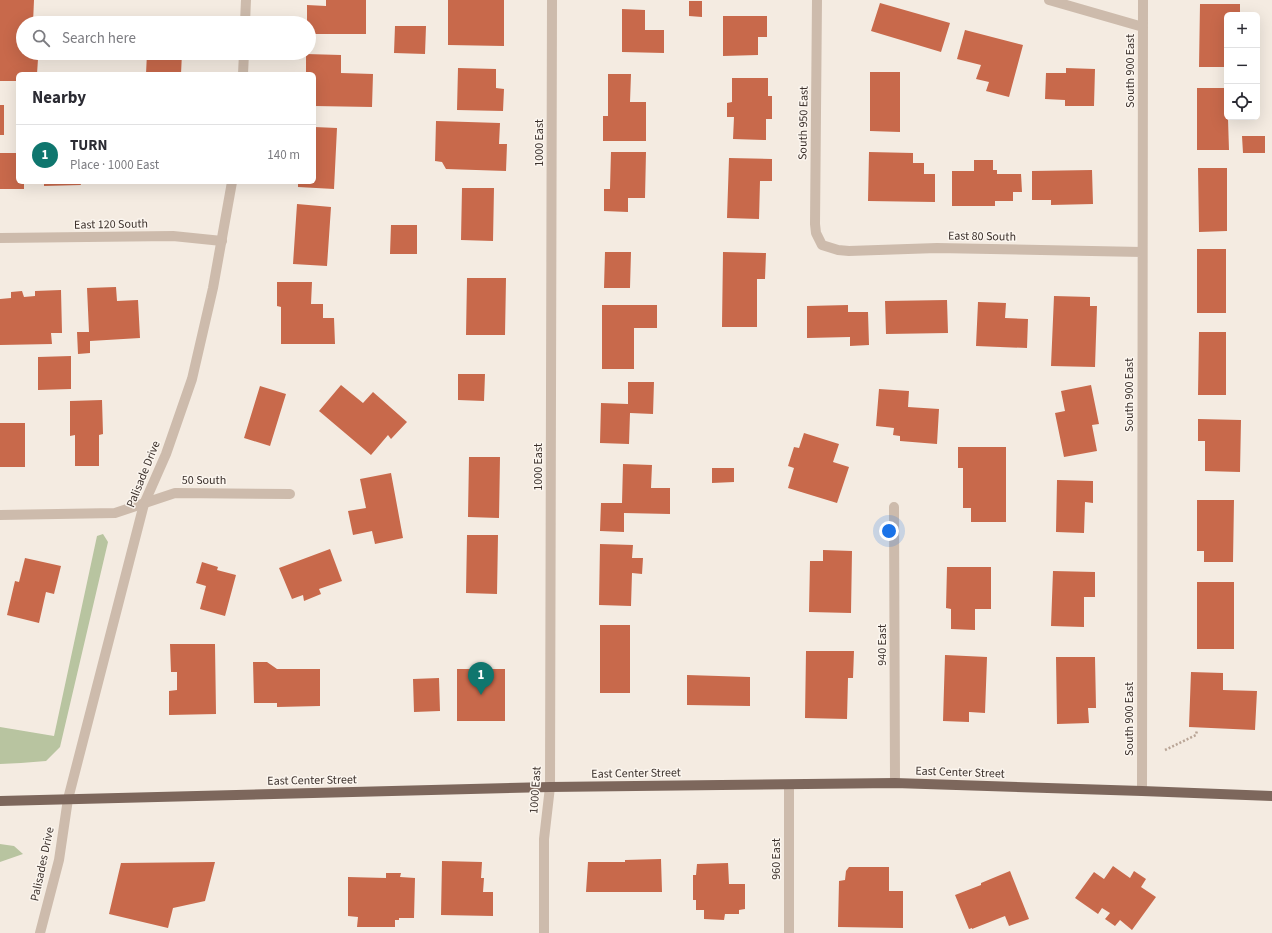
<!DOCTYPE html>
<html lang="en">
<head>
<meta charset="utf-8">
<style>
  :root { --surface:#fff; --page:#f2f2f3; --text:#2b2b33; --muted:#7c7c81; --line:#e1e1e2; --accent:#0f766e }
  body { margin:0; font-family:"Source Sans 3",sans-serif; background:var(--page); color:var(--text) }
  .controls { position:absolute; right:12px; top:12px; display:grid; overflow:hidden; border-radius:6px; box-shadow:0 4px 16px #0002 }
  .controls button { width:36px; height:36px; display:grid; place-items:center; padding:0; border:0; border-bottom:1px solid var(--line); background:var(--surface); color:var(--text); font:20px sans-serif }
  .you { position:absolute; left:889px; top:531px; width:14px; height:14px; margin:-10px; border:3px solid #fff; border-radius:50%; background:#1a73e8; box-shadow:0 0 0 6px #1a73e833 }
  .badge { display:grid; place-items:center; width:26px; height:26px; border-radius:50%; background:var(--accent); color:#fff; font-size:13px; font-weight:700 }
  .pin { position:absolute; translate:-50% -33px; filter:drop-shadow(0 1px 2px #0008) }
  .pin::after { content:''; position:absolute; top:21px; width:14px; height:12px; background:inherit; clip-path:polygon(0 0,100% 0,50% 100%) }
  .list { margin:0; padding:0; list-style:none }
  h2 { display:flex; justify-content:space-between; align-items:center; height:52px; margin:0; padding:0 16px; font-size:17px }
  h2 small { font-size:13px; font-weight:400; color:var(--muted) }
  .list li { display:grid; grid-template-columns:26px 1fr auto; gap:12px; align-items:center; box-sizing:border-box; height:60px; padding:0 16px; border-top:1px solid var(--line) }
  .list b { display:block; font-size:15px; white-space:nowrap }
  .list p { margin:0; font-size:13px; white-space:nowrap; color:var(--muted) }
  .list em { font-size:13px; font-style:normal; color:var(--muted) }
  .icon { flex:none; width:22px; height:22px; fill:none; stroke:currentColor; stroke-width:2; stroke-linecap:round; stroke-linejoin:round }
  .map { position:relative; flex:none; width:1272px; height:933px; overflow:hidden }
  .search { position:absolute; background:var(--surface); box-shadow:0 4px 16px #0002; left:16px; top:16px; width:300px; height:44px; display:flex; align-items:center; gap:10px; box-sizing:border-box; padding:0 14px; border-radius:22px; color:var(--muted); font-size:15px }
  .panel { position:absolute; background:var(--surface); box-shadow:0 4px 16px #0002; left:16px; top:72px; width:300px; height:112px; border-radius:6px }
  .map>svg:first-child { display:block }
</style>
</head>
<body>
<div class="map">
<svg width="1272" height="933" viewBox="0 0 1272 933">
  <rect width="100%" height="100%" fill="#f4ebe1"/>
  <!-- green -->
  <path fill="#b8c4a0" d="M103 534 108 542 60 747 46 761 21 763 0 764V727L54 736 97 536Z
    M0 844 14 846 23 854 0 862Z"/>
  <!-- building -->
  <path fill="#c8694b" d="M0 0H34L33 23H23V53H32V59H38L37 74H18V81H0Z
    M326 0H366V34H309V23H307V5L326 6Z
    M448 0H504V46L448 45Z
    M689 1H702V17L689 16Z
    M880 3 950 23 941 52 871 31Z
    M1200 4H1240V15H1227V67H1199Z
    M622 9 645 10V30H664V53L622 52Z
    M723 16H767V37H758V55L723 56Z
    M395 26H426L425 54 394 53Z
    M965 30 1023 45 1009 97 986 91 989 82 976 79 981 65 957 59Z
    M147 53H182L181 74H146Z
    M306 54 341 55V73L373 74 372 107 314 106V74H306Z
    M458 68 496 69V88L504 89 503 111 457 110Z
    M1066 68 1095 69 1094 106H1065V100L1045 99 1046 73H1066Z
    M870 72H900V132L870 131Z
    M608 74H631L630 102H646V141H603V116H608Z
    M732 78H768V96H772V119H766V140L733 139 734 117H727V103L732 102Z
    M1197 88H1227L1229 150H1197Z
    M0 105H4V135H0Z
    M436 121 500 123 499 144H507L506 171 446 169 442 162 435 161Z
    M314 127 337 128 334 189 298 187V182H314Z
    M1242 136H1265V153H1243Z
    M611 152H646L645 198H628V212L604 211V189H610Z
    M869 152 913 153V163H924V174H935V202L868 201Z
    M0 153H18V182H24V189H0Z
    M729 158 772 159V181H760L759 219 727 218Z
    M974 160H993V170H997V174H1021L1022 192H1013V201H995V206H952V171H974Z
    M1198 168H1227V231L1199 232Z
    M1092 170 1093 204 1051 205V200H1032V171Z
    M44 182H80L81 185 44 186Z
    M462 188H494L493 241 461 240Z
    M297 204 331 207 327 266 293 264Z
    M391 225H417V254H390Z
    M1197 249H1226V313H1197Z
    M605 252H631L630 288H604Z
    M723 252 766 253 765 279H757V327H722Z
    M467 278H506L505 335H466Z
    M277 282H312L311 304H323V318H334L335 344H281V307L277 306Z
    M116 287 117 301 138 300 140 338 90 341V353L78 354 77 332H89L87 288Z
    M61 290 62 333H51L52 344 0 345V299L11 298V292L22 291 24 297 35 296V291Z
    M1054 296 1090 297V306H1097L1095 367 1051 366Z
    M947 300 948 333 886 334 885 301Z
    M978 302 1006 303 1005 318 1028 319 1027 348 976 346Z
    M602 305H657V328H634V369H602Z
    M848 305V312H868L869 345 850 346V337L807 338V306Z
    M1199 332H1226V395H1198Z
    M71 356V389L38 390V357Z
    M458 374H485L484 401 458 400Z
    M628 382H654L653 414 630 413 629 444 600 443 601 403 628 404Z
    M341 385 363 403 373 392 407 422 391 439 388 435 371 455 319 411Z
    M1091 385 1099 424 1092 425 1097 451 1064 457 1055 413 1065 411 1061 391Z
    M260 386 286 394 270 446 244 438Z
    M879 389 909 391 908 407 939 409 937 444 900 441V436L893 435 894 428 876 426Z
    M102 400 103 434 99 435V466H75V435L70 436V401Z
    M1198 419 1241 420 1240 472 1205 471V441H1198Z
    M0 423H25V467H0Z
    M804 433 839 444 833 462 849 467 837 503 788 488 794 468 788 466 794 447 799 448Z
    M958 447H1006V522H971V508H963V468H958Z
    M469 457H500L499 518 468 517Z
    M623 464 652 465 651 488H670V514L624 513V532L600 531 601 503H622Z
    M712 468H734V482L712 483Z
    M391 473 403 538 375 544 372 531 353 535 348 511 366 508 360 479Z
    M1057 480 1093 481V503L1085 502 1084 533 1056 532Z
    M1197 500H1234L1233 562H1204V551H1197Z
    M467 535H498L497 594 466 593Z
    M600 544 633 545 632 558H643L642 574 632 573 631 606 599 605Z
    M330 549 342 581 319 589 321 594 304 601 303 595 292 599 279 568Z
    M823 550 852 551 851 613 809 612 810 561H823Z
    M25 558 61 566 54 594 46 592 39 623 7 615 15 581 19 582Z
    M202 562 218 567 217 570 236 575 225 616 200 609 206 586 196 583Z
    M947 567H991V609H975V630L951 629V609L946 608Z
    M1053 571 1095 572V597H1084V627L1051 626Z
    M1197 582H1234V649H1197Z
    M600 625H630V693H600Z
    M170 644H215L216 714 169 715V691L177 690V672H171Z
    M806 651H854L853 678H848L847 719 805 718Z
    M945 655 987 657 985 713 969 712V722L943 721Z
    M1056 657H1095L1096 708H1088L1089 723 1057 724Z
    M253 662H267L277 669H320V706L277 707V703H254Z
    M457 669H505V721H457Z
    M1191 672 1223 673V690L1257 691 1255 730 1189 727Z
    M687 675 750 677V706L687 705Z
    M439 678 440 711 414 712 413 679Z
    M661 859 662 892H586L588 862H625V860Z
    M442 861 482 862 481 878H484L483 892H493V916L441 915Z
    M215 862 205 901 173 908 168 928 109 914 121 863Z
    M728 863 729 884H745V909L739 910V914H725L724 920 704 919V910H696V900H693V875H696L697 864Z
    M1113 866 1130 878 1134 871 1146 879 1141 887 1156 897 1132 930 1120 920 1115 926 1105 919 1110 913 1102 908 1098 914 1075 898 1094 872 1104 879Z
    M849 867H889V891H903V928L838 927 839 881 845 880 846 871Z
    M1010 871 1029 919 1009 926 1005 916 972 929V928L969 929 955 895 981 885V883Z
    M386 873H401L400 877 415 878 414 918H399V920H395V927H357L358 917 348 916V877L386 878Z"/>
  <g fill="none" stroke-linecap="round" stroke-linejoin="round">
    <!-- path -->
    <path stroke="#b9a596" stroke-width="2.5" stroke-dasharray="2 2" stroke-linecap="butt" d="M1165 750 1196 735 1197 730"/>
    <!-- minor -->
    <path stroke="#cdbbac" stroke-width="10" d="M817 0 815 224 816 233 822 245 838 250 849 251 937 248 1142 252
      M1049 0 1143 27
      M0 238 173 236 222 241
      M894 507 895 783
      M0 515 115 513 175 493 290 494
      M1142 791 1143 0
      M789 933V785"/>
    <!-- tertiary -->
    <path stroke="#cdbbac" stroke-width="10" d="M245 23 246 0
      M243 74 244 53
      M40 933 59 860 68 799 144 504 166 454 192 379 213 288 232 182
      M544 933V839L550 787 552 0"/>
    <!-- primary -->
    <path stroke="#7d675c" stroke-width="10" d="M0 801 550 787 895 783 1142 791 1272 796"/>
  </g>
  <g text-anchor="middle" stroke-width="3" stroke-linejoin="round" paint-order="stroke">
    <!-- street labels -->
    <g font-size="12" fill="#3b302b" stroke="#fbf5ee">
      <text transform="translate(1130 71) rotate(-90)" y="4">South 900 East</text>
      <text transform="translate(803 123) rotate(-89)" y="4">South 950 East</text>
      <text transform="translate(539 143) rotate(-90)" y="4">1000 East</text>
      <text transform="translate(111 224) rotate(-1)" y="4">East 120 South</text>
      <text transform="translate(982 236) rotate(1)" y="4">East 80 South</text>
      <text transform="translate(1129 395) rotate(-90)" y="4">South 900 East</text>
      <text transform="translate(538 467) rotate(-90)" y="4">1000 East</text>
      <text transform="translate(143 474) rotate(-68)" y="4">Palisade Drive</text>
      <text x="204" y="484">50 South</text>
      <text transform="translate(882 645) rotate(-90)" y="4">940 East</text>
      <text transform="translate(1129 719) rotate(-90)" y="4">South 900 East</text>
      <text transform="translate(960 772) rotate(2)" y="4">East Center Street</text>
      <text transform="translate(636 773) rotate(-1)" y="4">East Center Street</text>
      <text transform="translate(312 780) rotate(-1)" y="4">East Center Street</text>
      <text transform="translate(535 790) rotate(-86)" y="4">1000 East</text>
      <text transform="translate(776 859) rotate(-90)" y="4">960 East</text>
      <text transform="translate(42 864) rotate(-78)" y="4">Palisades Drive</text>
    </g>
  </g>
</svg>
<div class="controls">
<button>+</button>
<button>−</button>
<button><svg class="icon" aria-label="locate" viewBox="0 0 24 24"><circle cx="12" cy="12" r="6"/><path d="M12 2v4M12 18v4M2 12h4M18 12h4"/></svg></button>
</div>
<div class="you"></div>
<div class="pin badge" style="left:481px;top:695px">1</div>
<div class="search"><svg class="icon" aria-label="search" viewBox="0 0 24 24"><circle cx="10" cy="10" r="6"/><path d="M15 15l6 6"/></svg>Search here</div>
<section class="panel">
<h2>Nearby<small></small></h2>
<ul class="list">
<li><span class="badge">1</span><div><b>TURN</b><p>Place · 1000 East</p></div><em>140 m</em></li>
</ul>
</section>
</div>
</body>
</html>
